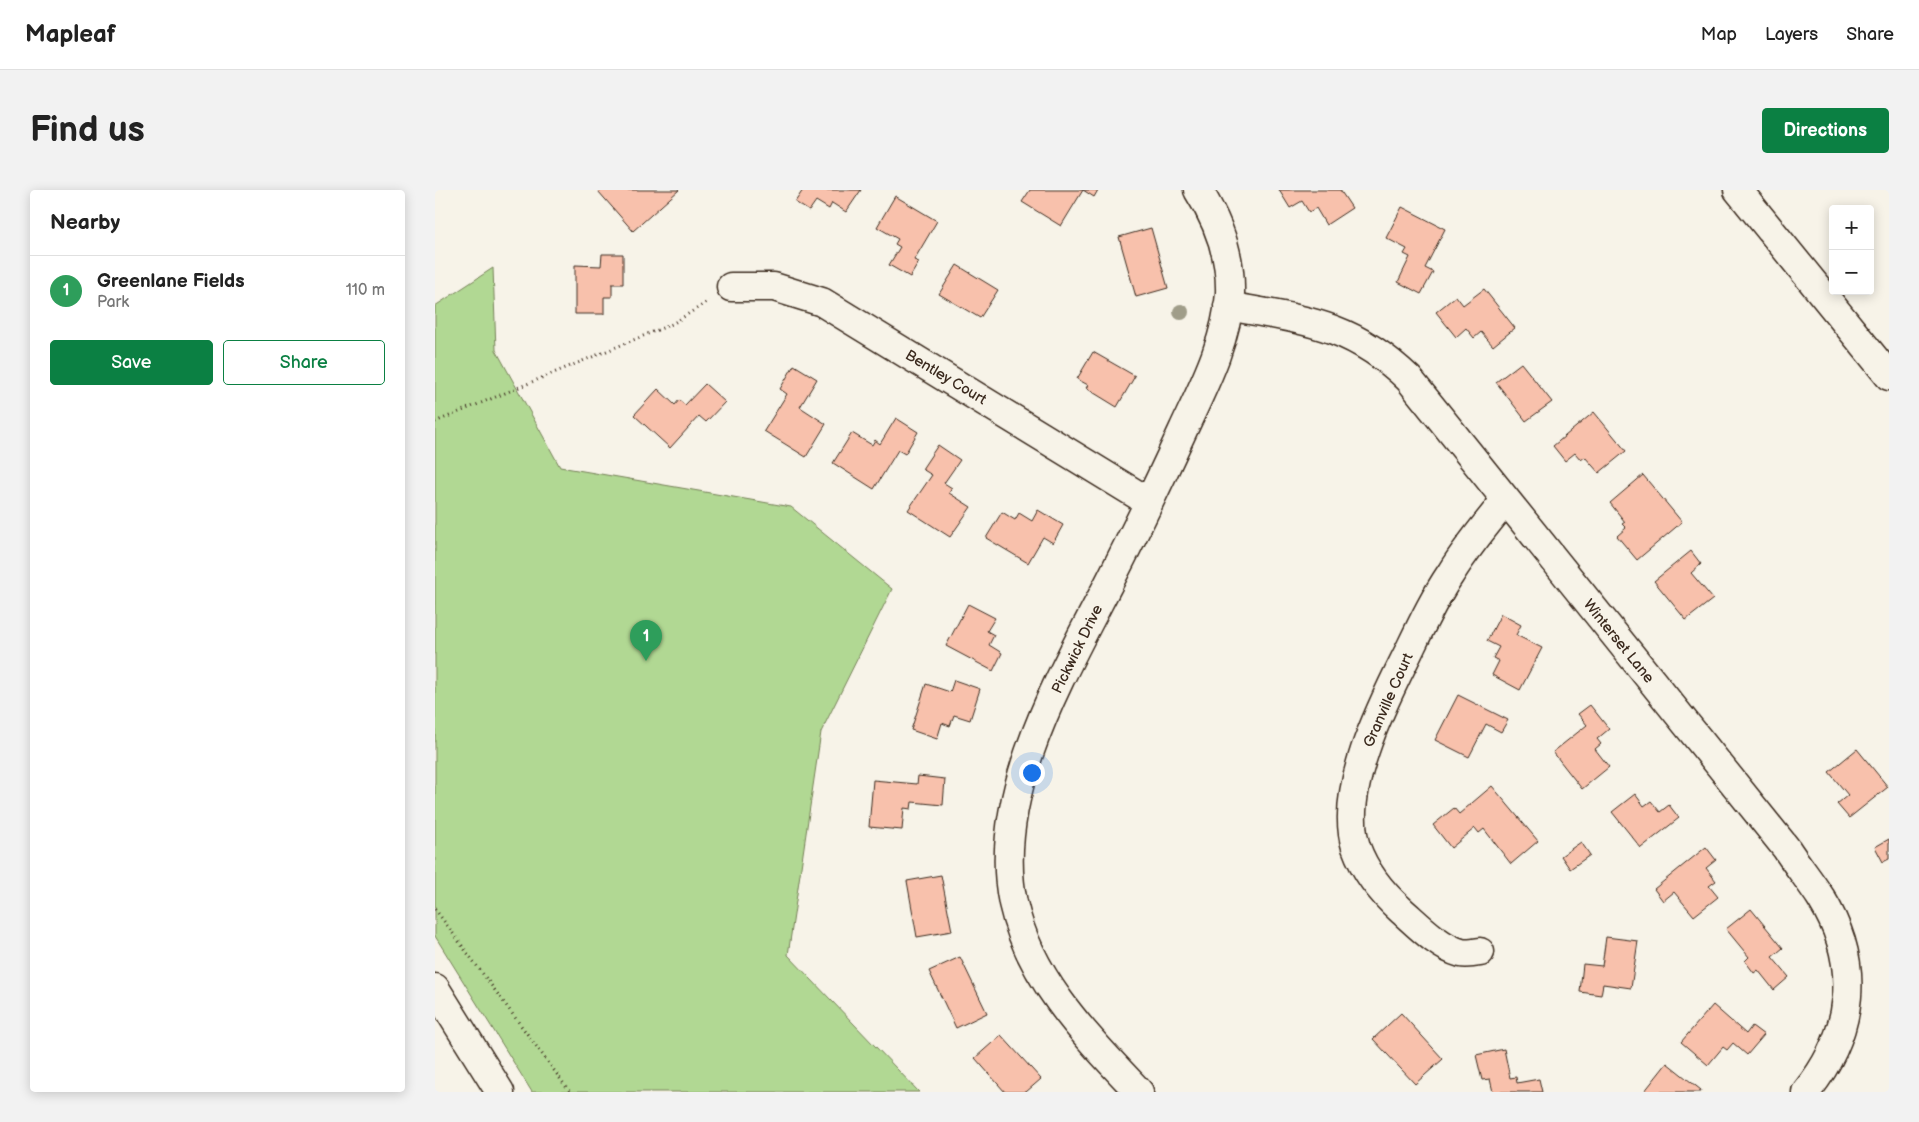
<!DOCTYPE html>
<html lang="en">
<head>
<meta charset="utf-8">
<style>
  :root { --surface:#fff; --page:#f2f2f2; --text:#222; --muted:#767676; --line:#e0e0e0; --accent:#0b8043 }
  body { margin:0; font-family:"Balsamiq Sans",sans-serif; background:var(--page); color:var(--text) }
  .controls { position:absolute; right:15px; top:15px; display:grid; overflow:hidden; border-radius:5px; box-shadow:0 2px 12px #0003 }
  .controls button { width:45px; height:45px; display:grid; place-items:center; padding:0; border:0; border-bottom:1px solid var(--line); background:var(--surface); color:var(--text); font:25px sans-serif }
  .you { position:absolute; left:596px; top:582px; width:18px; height:18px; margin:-12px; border:4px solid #fff; border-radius:50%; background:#1a73e8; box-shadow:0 0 0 8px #1a73e833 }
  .badge { display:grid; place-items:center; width:32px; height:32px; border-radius:50%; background:var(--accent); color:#fff; font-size:16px; font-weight:700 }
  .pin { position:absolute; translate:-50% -41px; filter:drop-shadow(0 1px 2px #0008) }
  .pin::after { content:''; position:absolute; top:26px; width:18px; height:15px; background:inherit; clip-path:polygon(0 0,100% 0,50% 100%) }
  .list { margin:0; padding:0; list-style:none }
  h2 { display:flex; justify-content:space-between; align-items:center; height:65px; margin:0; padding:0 20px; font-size:21px }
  h2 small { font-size:16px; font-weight:400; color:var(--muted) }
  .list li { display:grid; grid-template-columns:32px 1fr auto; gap:15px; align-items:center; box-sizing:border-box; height:70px; padding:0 20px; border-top:1px solid var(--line) }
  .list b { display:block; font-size:19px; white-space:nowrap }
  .list p { margin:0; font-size:16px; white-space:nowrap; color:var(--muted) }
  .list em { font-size:16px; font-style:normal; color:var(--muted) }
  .actions { display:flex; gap:10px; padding:15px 20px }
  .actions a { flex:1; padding:11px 0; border:1px solid var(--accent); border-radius:5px; text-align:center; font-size:18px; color:var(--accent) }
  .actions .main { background:var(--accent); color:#fff }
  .map { position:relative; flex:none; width:1454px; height:902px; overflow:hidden; border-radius:5px }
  header { display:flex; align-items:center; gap:30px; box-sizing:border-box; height:70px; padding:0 25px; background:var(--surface); border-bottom:1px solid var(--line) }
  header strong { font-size:24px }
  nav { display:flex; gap:28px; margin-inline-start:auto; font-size:18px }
  .intro { display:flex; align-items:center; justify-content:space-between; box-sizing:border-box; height:120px; padding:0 30px }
  h1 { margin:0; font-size:35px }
  .button { padding:12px 22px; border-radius:5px; background:var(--accent); color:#fff; font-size:18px; font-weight:700 }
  main { display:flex; gap:30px; padding:0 30px }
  aside { flex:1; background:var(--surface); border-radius:5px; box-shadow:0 2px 12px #0003 }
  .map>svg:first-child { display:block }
</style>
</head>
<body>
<header>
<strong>Mapleaf</strong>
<nav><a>Map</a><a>Layers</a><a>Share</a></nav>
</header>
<div class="intro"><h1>Find us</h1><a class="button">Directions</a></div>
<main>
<aside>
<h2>Nearby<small></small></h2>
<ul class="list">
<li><span class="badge" style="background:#2e9e5b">1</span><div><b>Greenlane Fields</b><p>Park</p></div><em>110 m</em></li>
</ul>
<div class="actions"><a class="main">Save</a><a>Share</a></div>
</aside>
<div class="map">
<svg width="1454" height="902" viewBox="0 0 1454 902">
  <rect width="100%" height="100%" fill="#f7f3e8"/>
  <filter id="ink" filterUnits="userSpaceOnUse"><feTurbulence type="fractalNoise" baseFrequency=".02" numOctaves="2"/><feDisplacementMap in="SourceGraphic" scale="10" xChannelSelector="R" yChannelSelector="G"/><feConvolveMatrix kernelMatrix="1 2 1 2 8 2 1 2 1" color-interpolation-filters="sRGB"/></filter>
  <g filter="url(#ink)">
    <!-- green -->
    <path fill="#b1d893" stroke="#768158" d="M58 78 61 160 125 277 356 317 457 399 386 542 353 765 484 902H97L0 746V116Z"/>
    <!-- building -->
    <path fill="#f8c1ac" stroke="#3b2a1e" d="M165 0H244L198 41 163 1Z
      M368 0H426L411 22 397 13 394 19 381 11 374 21 360 12Z
      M595 0H648L626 36 587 12Z
      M648 0H663L659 7Z
      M844 0H905L917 18 891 35 881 18 874 22 867 11 855 18Z
      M460 6 502 31 479 70 484 72 475 87 454 75 465 57 460 54 463 49 442 37Z
      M967 17 1010 39 990 78 998 82 986 104 963 92 975 67 969 64 972 59 951 48Z
      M716 38 733 98 701 107 684 47Z
      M167 64H188V94H177V107H169V124H140V75L166 76Z
      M522 75 563 100 545 128 504 104Z
      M1049 99 1080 138 1058 156 1046 142 1039 148 1031 138 1021 147 1001 122 1021 106 1028 115Z
      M658 162 700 186 682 217 651 198 653 195 642 189Z
      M1086 173 1117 212 1091 231 1061 192Z
      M359 175 382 189 365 217 391 234 371 267 329 241 352 204 345 199Z
      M270 194 290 212 271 232 264 226 235 258 199 225 223 199 240 215 244 210 250 215Z
      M1159 222 1191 261 1164 283 1150 267 1146 270 1140 263 1130 271 1118 256Z
      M461 228 483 242 470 264 463 260 439 299 398 273 417 243 437 255 440 250 445 254Z
      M503 255 525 270 509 293 517 298 514 303 536 317 515 347 473 320 497 285 487 279Z
      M1208 285 1247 332 1202 370 1182 346 1191 338 1187 334 1190 332 1175 313Z
      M603 320 628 335 618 353 608 347 593 373 551 348 567 322 580 330 584 323 597 331Z
      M1256 361 1266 374 1256 383 1278 409 1251 430 1219 391Z
      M533 414 560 428 552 441 559 445 554 455 567 463 558 481 511 456Z
      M1066 424 1086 435 1081 445 1107 458 1085 500 1057 485 1064 471 1058 468 1064 457 1052 451Z
      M519 490 545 499 535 530 519 525 515 536 507 533 502 549 476 540 491 494 515 502Z
      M1023 505 1073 530 1066 542 1051 534 1034 567 1000 550Z
      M1155 515 1174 539 1162 549 1166 554 1160 559 1174 577 1147 599 1118 562 1152 535 1143 524Z
      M1422 559 1453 597 1414 628 1402 614 1413 605 1394 582Z
      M483 586 510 589 508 615 477 612 476 619 469 618 467 640 434 637 438 590 482 594Z
      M1057 596 1103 651 1076 674 1049 639 1044 643 1040 638 1016 658 998 635 1019 618 1024 624Z
      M1200 604 1209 616 1216 611 1225 622 1234 615 1244 628 1206 658 1177 622Z
      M1454 649V669L1448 672 1440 657Z
      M1146 652 1155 665 1135 679 1126 666Z
      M1271 657 1281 670 1271 678 1281 691 1274 696 1283 707 1259 726 1239 702 1228 711 1219 699Z
      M506 685 517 741 482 747 472 691Z
      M1316 719 1348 758 1337 767 1354 787 1339 800 1323 780 1319 783 1310 771 1314 767 1291 739Z
      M1171 747 1203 751 1196 798 1168 794 1166 805 1145 802 1148 774 1167 776Z
      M525 767 552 823 521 838 494 781Z
      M1278 815 1311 844 1317 836 1329 845 1312 865 1298 853 1292 860 1288 857 1273 875 1246 852Z
      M966 823 1008 869 980 894 938 849Z
      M566 845 606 889 591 902H570L540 868Z
      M1069 859 1075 888 1081 887 1082 893 1104 889 1107 902H1058L1055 889 1047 890 1041 865Z
      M1232 873 1266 900 1265 902H1209Z"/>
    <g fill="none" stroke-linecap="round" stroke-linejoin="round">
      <!-- street casing -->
      <g stroke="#3b2a1e" stroke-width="31">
        <path id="street" d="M1303 0 1454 186
          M296 97H339L387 112 714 312
          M793 116C868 130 916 133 974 189L1351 658C1362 675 1375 691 1386 708 1427 774 1419 843 1371 902
          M1045 762C1039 763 1031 764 1026 763 1004 757 983 735 967 721 948 704 930 682 921 657 903 600 948 513 973 463 986 436 999 408 1016 383 1032 357 1051 334 1071 310
          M704 902C652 847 595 790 578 713 555 605 628 483 676 389 701 340 725 290 748 240 768 197 792 151 795 103 796 65 783 31 763 0"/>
      </g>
      <!-- secondary casing -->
      <g stroke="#3b2a1e" stroke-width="31">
        <path id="secondary" d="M0 798 65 902"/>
      </g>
      <!-- path -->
      <path stroke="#3b2a1e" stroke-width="3" stroke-dasharray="1 4" stroke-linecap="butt" d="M0 232 237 134 274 111
        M0 719 135 902"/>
      <!-- street -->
      <use href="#street" stroke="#f7f3e8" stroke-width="28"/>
      <!-- secondary -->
      <use href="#secondary" stroke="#f7f3e8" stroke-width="28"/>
    </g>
    <!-- trees -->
    <circle fill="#a09d89" cx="746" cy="122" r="8"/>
  </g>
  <g text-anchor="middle" stroke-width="4.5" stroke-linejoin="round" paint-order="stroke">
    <!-- street labels -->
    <g font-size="15" fill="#3b2a1e" stroke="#f7f3e8">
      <text transform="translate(511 187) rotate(31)" y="5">Bentley Court</text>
      <text transform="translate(1184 451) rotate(51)" y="5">Winterset Lane</text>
      <text transform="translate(642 459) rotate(-64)" y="5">Pickwick Drive</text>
      <text transform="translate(953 510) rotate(-66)" y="5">Granville Court</text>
    </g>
  </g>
</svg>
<div class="controls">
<button>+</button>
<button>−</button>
</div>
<div class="you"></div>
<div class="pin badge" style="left:211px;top:471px;background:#2e9e5b">1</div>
</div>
</main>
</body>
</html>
